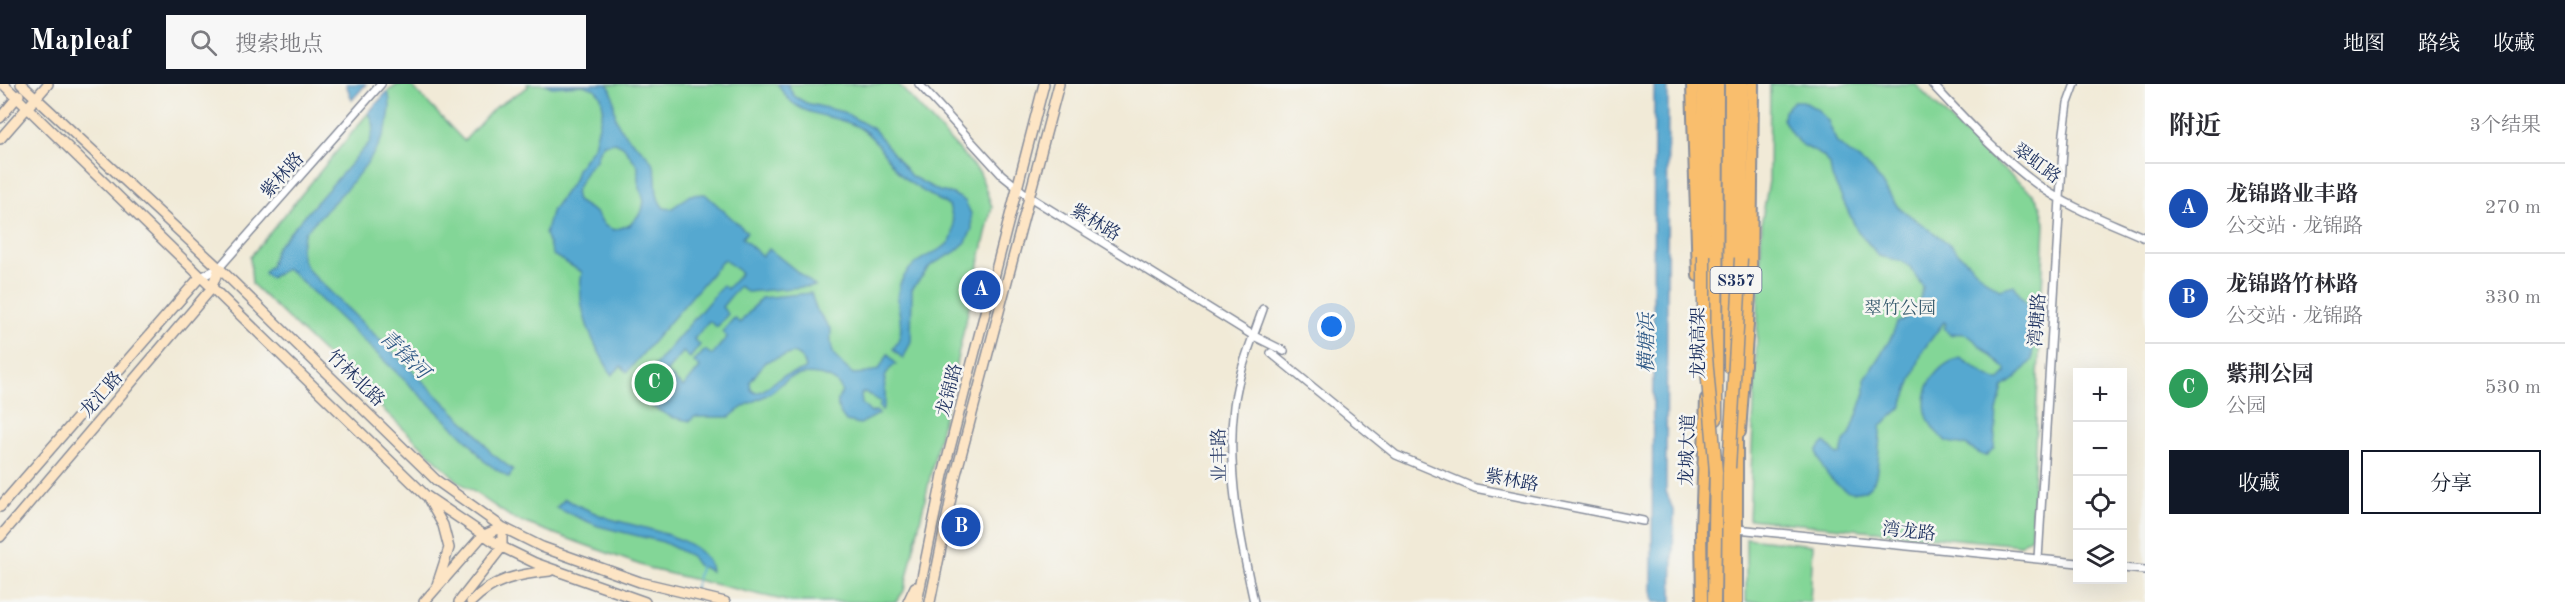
<!DOCTYPE html>
<html lang="zh">
<head>
<meta charset="utf-8">
<style>
  :root { --surface:#fff; --page:#f7f7f7; --text:#2b2b33; --muted:#7c7c81; --line:#e1e1e2; --accent:#111827 }
  body { margin:0; font-family:"Old Standard TT","Noto Serif SC",serif; background:var(--page); color:var(--text) }
  .controls { position:absolute; right:18px; bottom:18px; display:grid; overflow:hidden; border-radius:0px; box-shadow:0 6px 24px #0002 }
  .controls button { width:54px; height:54px; display:grid; place-items:center; padding:0; border:0; border-bottom:2px solid var(--line); background:var(--surface); color:var(--text); font:30px sans-serif }
  .you { position:absolute; left:1332px; top:243px; width:21px; height:21px; margin:-15px; border:4px solid #fff; border-radius:50%; background:#1a73e8; box-shadow:0 0 0 9px #1a73e833 }
  .badge { display:grid; place-items:center; width:39px; height:39px; border-radius:50%; background:var(--accent); color:#fff; font-size:20px; font-weight:700 }
  .pin { position:absolute; translate:-50% -50%; border:3px solid #fff; box-shadow:0 2px 6px #0006 }
  .list { margin:0; padding:0; list-style:none }
  h2 { display:flex; justify-content:space-between; align-items:center; height:78px; margin:0; padding:0 24px; font-size:26px }
  h2 small { font-size:20px; font-weight:400; color:var(--muted) }
  .list li { display:grid; grid-template-columns:39px 1fr auto; gap:18px; align-items:center; box-sizing:border-box; height:90px; padding:0 24px; border-top:2px solid var(--line) }
  .list b { display:block; font-size:22px; white-space:nowrap }
  .list p { margin:0; font-size:20px; white-space:nowrap; color:var(--muted) }
  .list em { font-size:20px; font-style:normal; color:var(--muted) }
  .actions { display:flex; gap:12px; padding:18px 24px }
  .actions a { flex:1; padding:14px 0; border:2px solid var(--accent); border-radius:0px; text-align:center; font-size:21px; color:var(--accent) }
  .actions .main { background:var(--accent); color:#fff }
  .icon { flex:none; width:33px; height:33px; fill:none; stroke:currentColor; stroke-width:2; stroke-linecap:round; stroke-linejoin:round }
  .map { position:relative; flex:none; width:2145px; height:518px; overflow:hidden }
  header { display:flex; align-items:center; gap:36px; box-sizing:border-box; height:84px; padding:0 30px; background:var(--accent); color:#fff }
  header strong { font-size:28px }
  nav { display:flex; gap:33px; margin-inline-start:auto; font-size:21px }
  .search { width:420px; height:54px; background:var(--page); display:flex; align-items:center; gap:15px; box-sizing:border-box; padding:0 21px; border-radius:0px; color:var(--muted); font-size:22px }
  main { display:flex }
  aside { flex:1; background:var(--surface) }
  .map>svg:first-child { display:block }
</style>
</head>
<body>
<header>
<strong>Mapleaf</strong>
<div class="search"><svg class="icon" aria-label="search" viewBox="0 0 24 24"><circle cx="10" cy="10" r="6"/><path d="M15 15l6 6"/></svg>搜索地点</div>
<nav><a>地图</a><a>路线</a><a>收藏</a></nav>
</header>
<main>
<div class="map">
<svg width="2145" height="518" viewBox="0 0 2145 518">
  <rect width="100%" height="100%" fill="#f6f6f2"/>
  <filter id="ink" filterUnits="userSpaceOnUse"><feTurbulence type="fractalNoise" baseFrequency=".0167" numOctaves="2"/><feDisplacementMap in="SourceGraphic" scale="12" xChannelSelector="R" yChannelSelector="G"/><feConvolveMatrix kernelMatrix="1 2 1 2 8 2 1 2 1" color-interpolation-filters="sRGB"/></filter>
  <filter id="wash" filterUnits="userSpaceOnUse"><feTurbulence type="fractalNoise" baseFrequency=".008" numOctaves="4" result="noise"/><feDisplacementMap in="SourceGraphic" scale="24" xChannelSelector="R" yChannelSelector="G"/><feGaussianBlur stdDeviation="1.35" result="paint"/><feColorMatrix in="noise" values="0 0 0 0 0 0 0 0 0 0 0 0 0 0 0 0 0 1.4 0 .05"/><feComposite in="paint" operator="in"/></filter>
  <g filter="url(#wash)">
    <rect width="100%" height="100%" fill="#f1ead7"/>
    <!-- green -->
    <path fill="#83d697" stroke="#4f827a" stroke-width="1.5" d="M399 0H410L464 57 494 24 528 3 527 0H898L980 89 992 123 904 507 896 518H791L654 486 514 435 459 398 252 200 250 173 369 28 388 7Z
      M1770 0H1915L1980 66 2033 110 2041 122 2045 139 2031 453 2020 461 1749 435 1762 135 1769 97Z
      M1746 454 1813 461 1810 518H1746Z"/>
    <!-- water -->
    <path fill="#54a8d0" stroke="#386c97" stroke-width="1.5" fill-rule="evenodd" d="M346 0H366L352 16Z
      M545 0H607C618 12 611 27 618 40 626 56 645 64 653 80 660 95 651 110 664 124L671 125 690 111 705 110 747 148 742 154 762 172 769 165 815 202 747 208 739 202 722 223 728 230 717 243 709 237 694 255 700 261 690 274 683 268 666 288 683 303 700 284 694 278 705 266 712 271 727 253 722 248 734 234 740 239 761 214 811 209 816 225 831 246C829 271 835 274 853 290L868 289 879 285 888 270 896 280C874 295 892 309 882 326L879 323 881 318 865 308 861 310 862 320 871 329 876 327 879 330 860 340 846 337C838 327 834 319 842 308 837 289 805 287 789 294 782 298 777 305 770 309 756 317 742 321 730 333H694L690 337 671 333 645 319 653 310 640 299 723 201 727 205 741 189 724 175 627 288 621 282 612 291C593 260 575 225 582 188L553 171 545 150 551 128 574 96 577 85 594 62 603 24 601 12 595 5 583 1 552 3ZM615 58 623 62 638 82V97L644 117 642 127 630 141 614 146 605 142 596 129 577 117 575 108 587 85 596 76 599 66 604 60ZM793 269C801 272 805 276 806 284L804 286 783 292 762 307 756 309 751 306 750 298 765 278Z
      M778 0H787L794 12 806 19 843 28 874 45 911 92 939 107 953 110 965 117 971 130 972 145 966 158 955 168 931 181 912 205 911 257 903 275 893 265C912 242 888 219 903 194 924 158 968 176 949 122 934 112 915 105 902 92 887 77 878 55 860 44 830 27 796 37 778 0Z
      M1654 0H1668L1666 407 1674 429 1672 518H1654L1652 506Z
      M388 7C402 58 337 113 305 148 298 167 300 174 311 189L476 349 491 369 513 386 509 394 484 377 470 359 295 191 286 185 270 194 264 189 271 181 276 164 370 58 374 42 369 28Z
      M1794 17H1803L1818 26 1828 37 1837 59 1873 87 1898 123 1948 159 1987 197 2000 205 2014 201 2035 234 2032 276 2016 294 2003 303 1997 327 1994 364 1986 372C1977 370 1973 364 1965 361 1959 359 1952 360 1947 357 1912 335 1921 285 1960 274 1970 279 1991 297 1999 297L2006 290V285C1997 279 1972 251 1965 250 1960 249 1954 250 1950 251L1944 244 1946 240 1944 238 1923 266 1901 324 1881 342C1879 354 1879 389 1874 397 1855 427 1818 390 1817 366L1825 358 1837 371 1841 370 1844 358 1850 351 1865 309V295L1891 254 1897 239C1913 233 1920 220 1923 203L1910 183 1901 177 1879 172 1857 146 1832 93 1830 82 1823 72 1804 62 1793 52 1783 35 1784 27Z
      M565 415C579 422 593 429 608 434 633 443 708 452 711 487L697 481 691 472 663 458 598 442 556 424Z"/>
    <g fill="none" stroke-linecap="round" stroke-linejoin="round">
      <!-- stream -->
      <path stroke="#54a8d0" stroke-width="2" d="M694 507 701 480"/>
    </g>
  </g>
  <g filter="url(#ink)">
    <g fill="none" stroke-linecap="round" stroke-linejoin="round">
      <!-- street casing -->
      <g stroke="#868c9a" stroke-width="10">
        <path id="street" d="M919 0 1002 91 1028 112 1254 252 1284 267
          M1932 0C1966 36 1998 72 2038 101 2069 124 2110 138 2145 154
          M199 194 219 184 381 0
          M1271 269 1396 371 1475 404 1643 437
          M1737 445 2078 479
          M2038 475 2064 49 2068 19 2075 0
          M2122 484 2145 486
          M1254 518C1240 454 1226 387 1234 322 1238 289 1252 256 1263 225"/>
      </g>
      <!-- secondary casing -->
      <g stroke="#868c9a" stroke-width="12">
        <path id="secondary" d="M3 0 425 411 502 463 535 479 645 518
          M21 0 219 184 436 396 502 443 542 463 640 498 725 518
          M0 34 19 11
          M0 55 48 0
          M429 416 443 441 449 464 436 504
          M0 423 199 194
          M0 453 211 205 219 184
          M424 518 482 452 502 443
          M459 518 502 463V443
          M471 518C493 495 519 490 550 487
          M908 518 915 503
          M917 518 943 391 1044 0
          M930 518 955 394 1059 0"/>
      </g>
      <!-- primary casing -->
      <g stroke="#868c9a" stroke-width="14">
        <path id="primary" d="M1692 0 1698 192
          M1709 0 1711 177
          M1740 348 1751 198 1753 0
          M1702 518 1701 445 1706 315
          M1737 518V339"/>
      </g>
      <!-- highway casing -->
      <g stroke="#868c9a" stroke-width="15">
        <path id="highway" d="M1703 0 1704 171
          M1741 174 1742 0
          M1730 283 1731 0
          M1716 335 1717 0
          M1714 518 1716 379
          M1728 518 1729 375"/>
      </g>
      <!-- street -->
      <use href="#street" stroke="#fff" stroke-width="7"/>
      <!-- secondary -->
      <use href="#secondary" stroke="#fde5c5" stroke-width="9"/>
      <!-- primary -->
      <use href="#primary" stroke="#f9be6d" stroke-width="10"/>
      <!-- highway -->
      <use href="#highway" stroke="#f9be6d" stroke-width="12"/>
      <!-- highway-bridge casing -->
      <g stroke="#868c9a" stroke-width="15" stroke-linecap="butt">
        <path id="highway-bridge" d="M1704 171V250L1716 388
          M1729 384 1741 174"/>
      </g>
      <!-- highway-bridge -->
      <use href="#highway-bridge" stroke="#f9be6d" stroke-width="12"/>
    </g>
  </g>
  <g text-anchor="middle" stroke-width="5" stroke-linejoin="round" paint-order="stroke">
    <!-- shield labels -->
    <rect fill="#f6f6f2" stroke="#5d6b8a" stroke-width="1.5" x="1710.5" y="183" width="51" height="26" rx="4.5"/>
    <g font-size="16" font-weight="bold" fill="#1b2f5e">
      <text x="1736" y="202">S357</text>
    </g>
    <!-- street labels -->
    <g font-size="18" fill="#1b2f5e" stroke="#f6f6f2">
      <text transform="translate(2037 79) rotate(36)" y="6">翠虹路</text>
      <text transform="translate(282 91) rotate(-48)" y="6">紫林路</text>
      <text transform="translate(1096 138) rotate(31)" y="6">紫林路</text>
      <text transform="translate(2037 236) rotate(-86)" y="6">湾塘路</text>
      <text transform="translate(1698 259) rotate(-90)" y="6">龙城高架</text>
      <text transform="translate(356 294) rotate(44)" y="6">竹林北路</text>
      <text transform="translate(949 306) rotate(-75)" y="6">龙锦路</text>
      <text transform="translate(101 310) rotate(-49)" y="6">龙汇路</text>
      <text transform="translate(1687 366) rotate(-88)" y="6">龙城大道</text>
      <text transform="translate(1219 371) rotate(-91)" y="6">业丰路</text>
      <text transform="translate(1512 396) rotate(11)" y="6">紫林路</text>
      <text transform="translate(1909 447) rotate(6)" y="6">湾龙路</text>
    </g>
    <!-- park labels -->
    <g font-size="18" fill="#35596c" stroke="#f6f6f2">
      <text x="1900" y="230">翠竹公园</text>
    </g>
    <!-- water labels -->
    <g font-size="20" font-style="italic" fill="#2f5986" stroke="#f6f6f2">
      <text transform="translate(1646 259) rotate(-90)" y="7">横塘浜</text>
      <text transform="translate(405 270) rotate(44)" y="7">青锋河</text>
    </g>
  </g>
</svg>
<div class="controls">
<button>+</button>
<button>−</button>
<button><svg class="icon" aria-label="locate" viewBox="0 0 24 24"><circle cx="12" cy="12" r="6"/><path d="M12 2v4M12 18v4M2 12h4M18 12h4"/></svg></button>
<button><svg class="icon" aria-label="layers" viewBox="0 0 24 24"><path d="M12 4l9 5-9 5-9-5zM3 14l9 5 9-5"/></svg></button>
</div>
<div class="you"></div>
<div class="pin badge" style="left:981px;top:206px;background:#1a4fb4">A</div>
<div class="pin badge" style="left:961px;top:443px;background:#1a4fb4">B</div>
<div class="pin badge" style="left:654px;top:299px;background:#2e9e5b">C</div>
</div>
<aside>
<h2>附近<small>3个结果</small></h2>
<ul class="list">
<li><span class="badge" style="background:#1a4fb4">A</span><div><b>龙锦路业丰路</b><p>公交站 · 龙锦路</p></div><em>270 m</em></li>
<li><span class="badge" style="background:#1a4fb4">B</span><div><b>龙锦路竹林路</b><p>公交站 · 龙锦路</p></div><em>330 m</em></li>
<li><span class="badge" style="background:#2e9e5b">C</span><div><b>紫荆公园</b><p>公园</p></div><em>530 m</em></li>
</ul>
<div class="actions"><a class="main">收藏</a><a>分享</a></div>
</aside>
</main>
</body>
</html>
